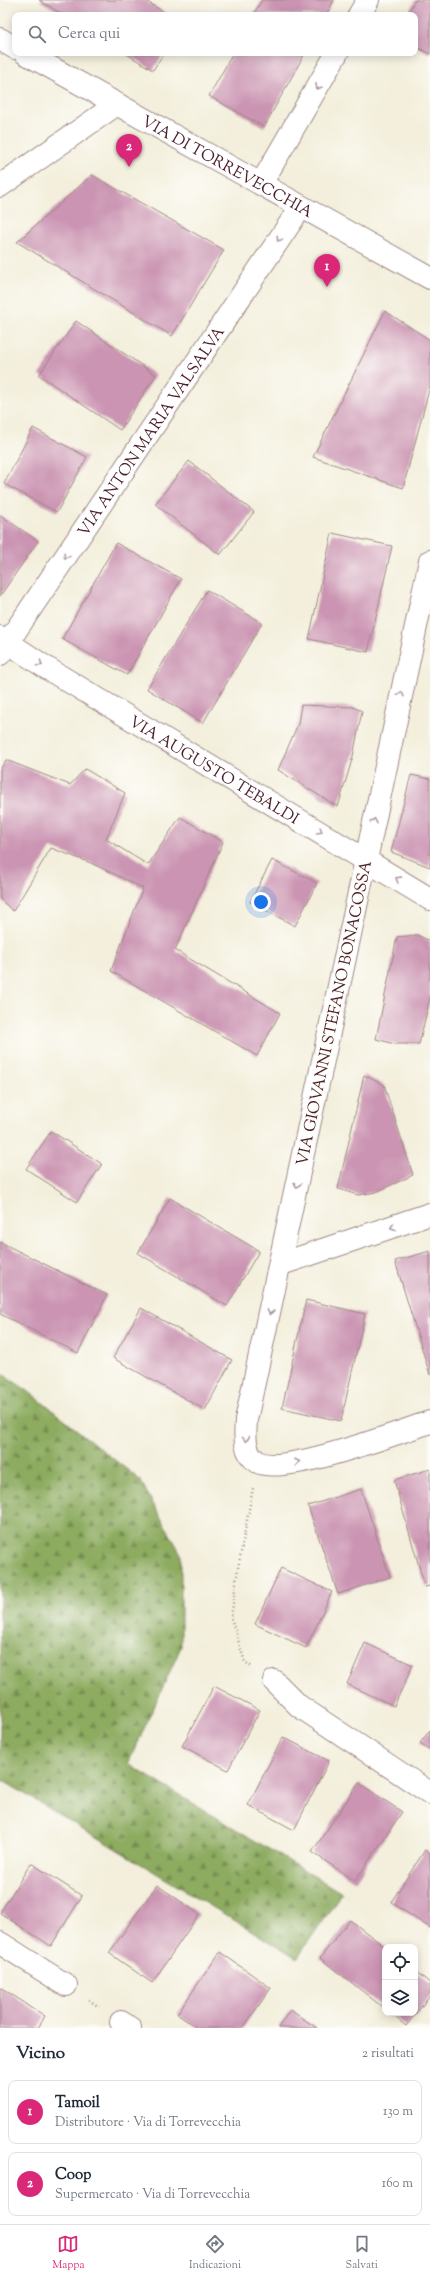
<!DOCTYPE html>
<html lang="it">
<head>
<meta charset="utf-8">
<style>
  :root { --surface:#fff; --page:#f2f2f3; --text:#1f2937; --muted:#747a83; --line:#e0e1e3; --accent:#db2777 }
  body { margin:0; font-family:"Sorts Mill Goudy",serif; background:var(--page); color:var(--text) }
  .controls { position:absolute; right:12px; bottom:12px; display:grid; overflow:hidden; border-radius:8px; box-shadow:0 2px 10px #0003 }
  .controls button { width:36px; height:36px; display:grid; place-items:center; padding:0; border:0; border-bottom:1px solid var(--line); background:var(--surface); color:var(--text); font:20px sans-serif }
  .you { position:absolute; left:261px; top:902px; width:14px; height:14px; margin:-10px; border:3px solid #fff; border-radius:50%; background:#1a73e8; box-shadow:0 0 0 6px #1a73e833 }
  .badge { display:grid; place-items:center; width:26px; height:26px; border-radius:50%; background:var(--accent); color:#fff; font-size:13px; font-weight:700 }
  .pin { position:absolute; translate:-50% -33px; filter:drop-shadow(0 1px 2px #0008) }
  .pin::after { content:''; position:absolute; top:21px; width:14px; height:12px; background:inherit; clip-path:polygon(0 0,100% 0,50% 100%) }
  .list { margin:0; padding:0; list-style:none }
  h2 { display:flex; justify-content:space-between; align-items:center; height:52px; margin:0; padding:0 16px; font-size:17px }
  h2 small { font-size:13px; font-weight:400; color:var(--muted) }
  .list li { display:grid; grid-template-columns:26px 1fr auto; gap:12px; align-items:center; box-sizing:border-box; height:64px; margin:0 8px 8px; padding:0 8px; border:1px solid var(--line); border-radius:8px }
  .list b { display:block; font-size:15px; white-space:nowrap }
  .list p { margin:0; font-size:13px; white-space:nowrap; color:var(--muted) }
  .list em { font-size:13px; font-style:normal; color:var(--muted) }
  .icon { flex:none; width:22px; height:22px; fill:none; stroke:currentColor; stroke-width:2; stroke-linecap:round; stroke-linejoin:round }
  .map { position:relative; flex:none; width:430px; height:2028px; overflow:hidden }
  .search { position:absolute; background:var(--surface); box-shadow:0 2px 10px #0003; left:12px; right:12px; top:12px; height:44px; display:flex; align-items:center; gap:10px; box-sizing:border-box; padding:0 14px; border-radius:8px; color:var(--muted); font-size:15px }
  .sheet { height:196px; background:var(--surface) }
  nav { display:flex; justify-content:space-around; align-items:center; box-sizing:border-box; height:56px; border-top:1px solid var(--line); background:var(--surface); font-size:11px; color:var(--muted) }
  nav a { display:grid; justify-items:center; gap:2px }
  nav .on { color:var(--accent) }
  .map>svg:first-child { display:block }
</style>
</head>
<body>
<div class="map">
<svg width="430" height="2028" viewBox="0 0 430 2028">
  <defs>
    <pattern id="forest-firs" width="22" height="20" patternUnits="userSpaceOnUse"><rect width="22" height="20" fill="#8dac60"/><path d="M5 1l3.5 6h-7zM16 11l3.5 6h-7z" fill="#758b4f"/></pattern>
  </defs>
  <rect width="100%" height="100%" fill="#fdfcf7"/>
  <filter id="ink" filterUnits="userSpaceOnUse"><feTurbulence type="fractalNoise" baseFrequency=".025" numOctaves="2"/><feDisplacementMap in="SourceGraphic" scale="8" xChannelSelector="R" yChannelSelector="G"/><feConvolveMatrix kernelMatrix="1 2 1 2 8 2 1 2 1" color-interpolation-filters="sRGB"/></filter>
  <filter id="wash" filterUnits="userSpaceOnUse"><feTurbulence type="fractalNoise" baseFrequency=".012" numOctaves="4" result="noise"/><feDisplacementMap in="SourceGraphic" scale="16" xChannelSelector="R" yChannelSelector="G"/><feGaussianBlur stdDeviation="0.9" result="paint"/><feColorMatrix in="noise" values="0 0 0 0 0 0 0 0 0 0 0 0 0 0 0 0 0 1.4 0 .05"/><feComposite in="paint" operator="in"/></filter>
  <g filter="url(#wash)">
    <rect width="100%" height="100%" fill="#f3efdc"/>
    <!-- forest -->
    <path fill="url(#forest-firs)" stroke="#6c6646" d="M0 1372 28 1391 140 1480 181 1554V1647L128 1764 342 1893 297 1958 0 1779Z"/>
    <g id="blocks">
      <!-- building -->
      <path fill="#cb94b2" d="M39 0H144L169 15H63Z
        M262 0H334L326 15H253Z
        M415 0H430V54L415 46V15H407Z
        M125 53H164L153 70Z
        M233 53H305L264 127 209 96Z
        M92 175 224 250 172 336 17 242Z
        M385 311 430 340V386L403 488 313 457Z
        M76 321 156 375 120 430 39 375Z
        M33 428 87 457 57 512 4 484Z
        M189 461 254 512 220 555 155 504Z
        M0 515 38 541 0 596Z
        M332 533 392 546 368 652 309 639Z
        M116 543 181 579 127 675 62 639Z
        M207 590 262 623 203 723 147 689Z
        M301 705 353 707 362 711 353 756 338 807 278 770 298 724Z
        M6 760 70 785 85 769 125 793 106 839 148 865 180 817 223 842 175 950 280 1013 257 1056 111 971 143 888 91 863 51 848 13 911 0 899V770Z
        M411 775 430 779V867L391 852Z
        M272 860 317 883 295 926 250 902Z
        M417 935 430 941V998L419 1044H395L376 1039 397 937Z
        M364 1075 384 1085 413 1175 376 1192 358 1195 338 1189Z
        M51 1131 102 1164 77 1202 26 1169Z
        M170 1198 259 1251 227 1306 138 1253Z
        M0 1242 107 1295 78 1353 0 1314Z
        M430 1251V1375L395 1261Z
        M306 1300 365 1314 341 1421 282 1408Z
        M141 1308 232 1360 205 1410 113 1358Z
        M430 1469V1586L425 1587 394 1480Z
        M361 1489 390 1577 338 1594 308 1506Z
        M281 1568 332 1592 306 1648 255 1624Z
        M365 1643 413 1665 394 1706 347 1684Z
        M214 1686 260 1710 228 1770 182 1746Z
        M430 1730V1750L420 1743Z
        M283 1737 329 1761 294 1830 248 1805Z
        M359 1783 402 1812 355 1881 312 1852Z
        M425 1850 430 1853V1928L391 1902Z
        M31 1863 82 1896 51 1946 0 1913Z
        M157 1885 199 1914 152 1983 109 1953Z
        M350 1920 385 1947V2009L320 1958Z
        M220 1952 271 1988 243 2028H197L177 2014Z
        M415 1971 430 1983V1996L406 2026 390 2013H415Z
        M0 1987 45 2016 38 2028H0Z
        M290 2010 317 2028H278Z"/>
    </g>
  </g>
  <g filter="url(#ink)">
    <use href="#blocks" fill-opacity="0" stroke="#9e8784" stroke-width="1"/>
    <g fill="none" stroke-linecap="round" stroke-linejoin="round">
      <!-- minor casing -->
      <g stroke="#9e8784" stroke-width="24">
        <g id="minor">
          <path d="M359 15 368 0"/>
          <path d="M261 184 337 53"/>
          <path d="M0 186 117 104"/>
          <path d="M430 561 246 1420C245 1435 243 1453 258 1462 284 1476 399 1432 430 1422"/>
          <path id="s1" d="M0 637 45 667 430 899"/>
          <path id="s2" d="M0 654 301 207"/>
          <path d="M281 1264 430 1214"/>
          <path d="M274 1681 299 1706 430 1793"/>
          <path d="M0 1943 66 1985"/>
          <path d="M121 2022 130 2028"/>
        </g>
      </g>
      <!-- major casing -->
      <g stroke="#9e8784" stroke-width="24">
        <g id="major">
          <path d="M0 39 15 48"/>
          <path id="s3" d="M25 53 430 278"/>
        </g>
      </g>
      <!-- path -->
      <path stroke="#9e8784" stroke-width="2.5" stroke-dasharray="1 3" stroke-linecap="butt" d="M251 1666 245 1662 231 1618 238 1568 253 1488
        M89 2000 99 2007"/>
      <!-- minor -->
      <use href="#minor" stroke="#fff" stroke-width="22"/>
      <!-- major -->
      <use href="#major" stroke="#fff" stroke-width="22"/>
    </g>
    <!-- one-way arrows -->
    <defs><path id="oneway-chevron" d="M-2-3.5L2.5 0L-2 3.5" fill="none" stroke-width="1.6" stroke-linecap="round" stroke-linejoin="round"/></defs>
    <g stroke="#ae9aa0">
      <use href="#oneway-chevron" transform="translate(318 87) rotate(120)"/>
      <use href="#oneway-chevron" transform="translate(279 239) rotate(124)"/>
      <use href="#oneway-chevron" transform="translate(66 556) rotate(124)"/>
      <use href="#oneway-chevron" transform="translate(40 664) rotate(34)"/>
      <use href="#oneway-chevron" transform="translate(401 694) rotate(-78)"/>
      <use href="#oneway-chevron" transform="translate(374 821) rotate(-78)"/>
      <use href="#oneway-chevron" transform="translate(320 831) rotate(31)"/>
      <use href="#oneway-chevron" transform="translate(398 879) rotate(-148)"/>
      <use href="#oneway-chevron" transform="translate(297 1185) rotate(102)"/>
      <use href="#oneway-chevron" transform="translate(393 1227) rotate(162)"/>
      <use href="#oneway-chevron" transform="translate(270 1312) rotate(102)"/>
      <use href="#oneway-chevron" transform="translate(246 1439) rotate(85)"/>
      <use href="#oneway-chevron" transform="translate(297 1462) rotate(-11)"/>
    </g>
  </g>
  <g text-anchor="middle" stroke-width="3" stroke-linejoin="round" paint-order="stroke">
    <!-- street labels -->
    <g font-size="16" fill="#4a1f2b" stroke="#fdfcf7">
      <text dy="6" stroke="none"><textPath href="#s3" startOffset="232">VIA DI TORREVECCHIA</textPath></text>
      <text dy="6" stroke="none"><textPath href="#s2" startOffset="269">VIA ANTON MARIA VALSALVA</textPath></text>
      <text dy="6" stroke="none"><textPath href="#s1" startOffset="252">VIA AUGUSTO TEBALDI</textPath></text>
      <text transform="translate(333 1013) rotate(-78)" y="6">VIA GIOVANNI STEFANO BONACOSSA</text>
    </g>
  </g>
</svg>
<div class="controls">
<button><svg class="icon" aria-label="locate" viewBox="0 0 24 24"><circle cx="12" cy="12" r="6"/><path d="M12 2v4M12 18v4M2 12h4M18 12h4"/></svg></button>
<button><svg class="icon" aria-label="layers" viewBox="0 0 24 24"><path d="M12 4l9 5-9 5-9-5zM3 14l9 5 9-5"/></svg></button>
</div>
<div class="you"></div>
<div class="pin badge" style="left:327px;top:287px">1</div>
<div class="pin badge" style="left:129px;top:167px">2</div>
<div class="search"><svg class="icon" aria-label="search" viewBox="0 0 24 24"><circle cx="10" cy="10" r="6"/><path d="M15 15l6 6"/></svg>Cerca qui</div>
</div>
<section class="sheet">
<h2>Vicino<small>2 risultati</small></h2>
<ul class="list">
<li><span class="badge">1</span><div><b>Tamoil</b><p>Distributore · Via di Torrevecchia</p></div><em>130 m</em></li>
<li><span class="badge">2</span><div><b>Coop</b><p>Supermercato · Via di Torrevecchia</p></div><em>160 m</em></li>
</ul>
</section>
<nav>
<a class="on"><svg class="icon" aria-label="map" viewBox="0 0 24 24"><path d="M3 6l6-2 6 2 6-2v14l-6 2-6-2-6 2zM9 4v14M15 6v14"/></svg>Mappa</a>
<a><svg class="icon" aria-label="directions" viewBox="0 0 24 24"><path d="M12 3l9 9-9 9-9-9zM9 14v-3h6M13 9l2 2-2 2"/></svg>Indicazioni</a>
<a><svg class="icon" aria-label="saved" viewBox="0 0 24 24"><path d="M7 4h10v16l-5-4-5 4z"/></svg>Salvati</a>
</nav>
</body>
</html>
